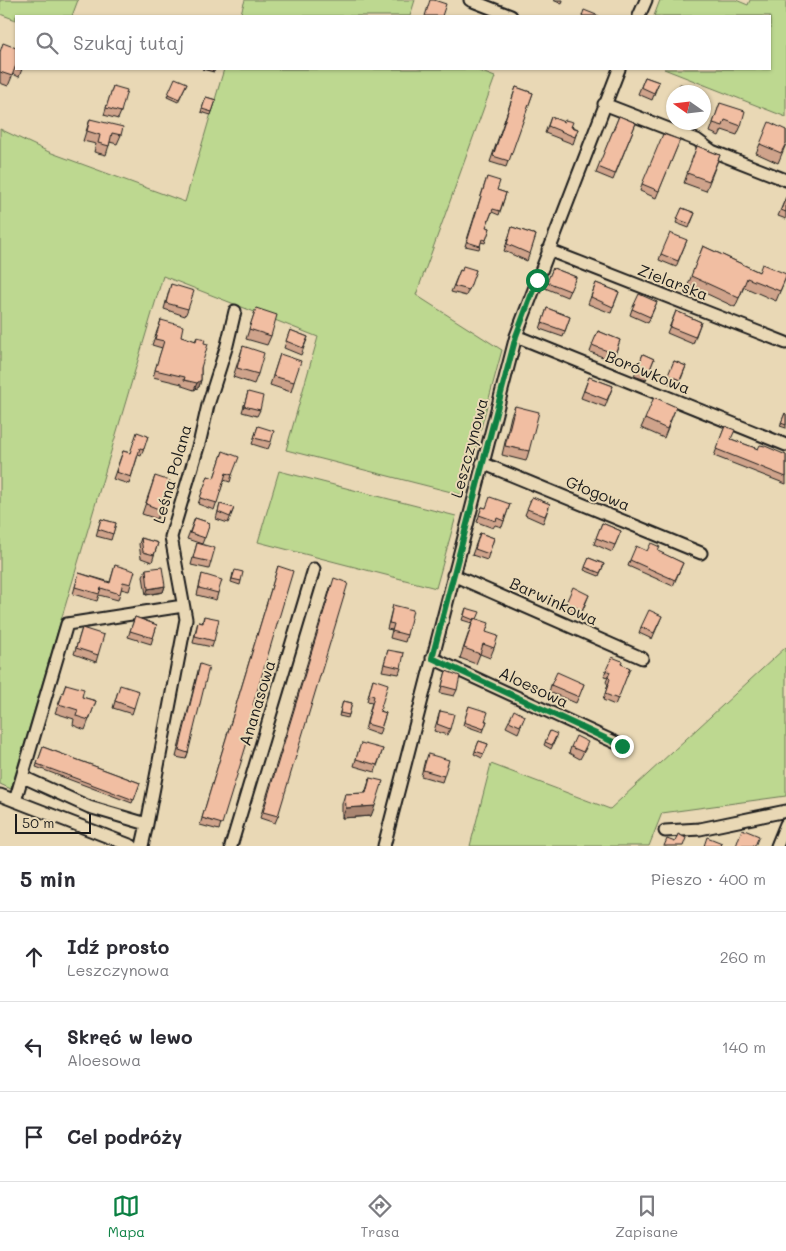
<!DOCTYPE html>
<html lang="pl">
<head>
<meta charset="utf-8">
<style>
  :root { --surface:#fff; --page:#f7f7f7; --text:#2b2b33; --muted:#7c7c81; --line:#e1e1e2; --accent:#0b8043 }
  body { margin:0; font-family:Mali,sans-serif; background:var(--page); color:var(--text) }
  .compass { position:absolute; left:666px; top:85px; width:45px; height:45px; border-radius:50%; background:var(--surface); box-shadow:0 1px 4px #0004; rotate:284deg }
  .scale { position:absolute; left:15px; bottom:12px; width:76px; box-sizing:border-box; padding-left:5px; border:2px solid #1c1c1c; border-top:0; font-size:14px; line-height:18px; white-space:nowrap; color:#1c1c1c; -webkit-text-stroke:4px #e9d8b5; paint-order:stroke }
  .stop { position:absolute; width:15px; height:15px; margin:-11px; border:4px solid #0b8043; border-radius:50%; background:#fff }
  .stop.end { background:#0b8043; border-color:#fff; box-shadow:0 1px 5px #0008 }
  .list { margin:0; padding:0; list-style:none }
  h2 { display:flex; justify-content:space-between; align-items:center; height:65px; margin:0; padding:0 20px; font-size:21px }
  h2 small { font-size:16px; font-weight:400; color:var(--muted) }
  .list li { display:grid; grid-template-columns:32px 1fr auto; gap:15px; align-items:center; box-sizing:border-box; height:90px; padding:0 20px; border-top:1px solid var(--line) }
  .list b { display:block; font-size:19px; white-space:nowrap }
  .list p { margin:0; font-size:16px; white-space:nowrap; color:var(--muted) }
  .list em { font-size:16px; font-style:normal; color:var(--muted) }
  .icon { flex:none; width:28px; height:28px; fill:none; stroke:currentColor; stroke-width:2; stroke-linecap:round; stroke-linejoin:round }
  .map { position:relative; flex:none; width:786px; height:846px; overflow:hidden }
  .search { position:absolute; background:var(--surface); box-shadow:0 1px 4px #0004; left:15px; right:15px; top:15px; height:55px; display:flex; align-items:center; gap:12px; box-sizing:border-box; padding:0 18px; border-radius:0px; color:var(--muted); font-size:19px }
  .sheet { height:335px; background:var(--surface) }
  nav { display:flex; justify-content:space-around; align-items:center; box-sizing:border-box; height:70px; border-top:1px solid var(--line); background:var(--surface); font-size:14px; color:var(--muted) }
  nav a { display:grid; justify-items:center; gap:2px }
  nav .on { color:var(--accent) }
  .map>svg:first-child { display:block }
</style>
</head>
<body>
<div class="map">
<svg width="786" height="846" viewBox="0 0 786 846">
  <rect width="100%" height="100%" fill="#e9d8b5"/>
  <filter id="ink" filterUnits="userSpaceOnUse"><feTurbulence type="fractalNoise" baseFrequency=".02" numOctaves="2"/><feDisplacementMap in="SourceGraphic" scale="10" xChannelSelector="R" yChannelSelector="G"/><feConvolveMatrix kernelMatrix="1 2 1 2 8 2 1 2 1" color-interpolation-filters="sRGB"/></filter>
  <g filter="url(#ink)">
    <!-- green -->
    <path fill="#bdd890" stroke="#6c7a56" d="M0 0H78L72 16H16V20L0 14Z
      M245 0H415L410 16H240Z
      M660 0H736L748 5 750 0H786V117L664 69H770V16H654Z
      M224 69H474L495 77 416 295 502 350 463 495 286 450 318 337 163 276 11 789 0 784V129L49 152 185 202Z
      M279 471 456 516 436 588 258 542Z
      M786 647V796L662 813 649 846H470L491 764 610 809Z"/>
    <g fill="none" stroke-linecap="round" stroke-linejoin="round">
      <!-- minor casing -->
      <g stroke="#1c1c1c" stroke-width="15">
        <path id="minor" d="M470 0 511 16
          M639 16 646 0
          M604 104 697 140 712 151 786 180
          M548 250 786 343
          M516 336 786 445
          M482 463 701 553
          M453 575 642 658
          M432 658 623 746
          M23 777 89 807 147 824 142 846
          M0 795 132 846
          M15 801 67 624 183 606
          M147 824 186 619 171 537 200 440 208 405 227 345 235 311
          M665 831 700 829 786 811
          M231 846 314 569
          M384 846 516 336 619 69
          M777 846 786 824"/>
      </g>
      <!-- minor -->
      <use href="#minor" stroke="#e9d8b5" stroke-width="11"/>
    </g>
    <!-- wall -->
    <path fill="#cfa38b" stroke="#1c1c1c" d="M553 0H563L562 4Z
      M16 48V69H22L19 77 13 74 8 86 0 83V52Z
      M202 69H215L214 72Z
      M645 77 659 82 652 100 638 94Z
      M187 83 178 102 167 97 168 94Z
      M113 86 121 112 118 119 104 115Z
      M516 87 533 93 506 167 490 162Z
      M206 97 216 100 211 115 201 112Z
      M674 101V112L670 111Z
      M720 103 741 126 737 135 722 130 719 136 710 132Z
      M619 116 636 123 613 180 596 173Z
      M551 117 578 129 573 144 545 133Z
      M90 119 121 135 117 144 110 142 106 155 94 152 96 144 83 141Z
      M786 130V144L778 163 756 153 760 144Z
      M697 146 720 155 706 191 684 183Z
      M677 147 656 198 640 191 642 184Z
      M487 177 497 190 506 193 499 215 492 212 486 227 490 228 485 243 481 242 479 249 465 246Z
      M786 197V219L778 216Z
      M682 208 695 213 689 228 676 223Z
      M512 227 536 235 527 261 504 251Z
      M687 240 676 267 659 260 661 254Z
      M703 246 759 272 786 277 776 301 744 287 735 307 688 285Z
      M553 268 576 277 567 297 545 288Z
      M460 270 462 271 476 270 466 296 451 292Z
      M596 283 619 292 611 313 588 304Z
      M171 284 188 309 185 316 164 309Z
      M657 302 648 323 630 315 632 309Z
      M256 308 271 336 267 345 246 339Z
      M547 308 570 317 563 337 540 329Z
      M676 311 701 322 693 344 667 333Z
      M161 320 181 336 195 341 197 337 204 343 201 368V380L199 387 194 390 182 386V384L153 377 162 348 152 345Z
      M290 330 308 337 301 355 284 348Z
      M598 331 620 340 613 361 590 352Z
      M243 346 258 374 254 384 233 377Z
      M280 354 294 382 291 392 270 385Z
      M643 354 654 359 646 380 634 376Z
      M674 361 686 366 678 387 666 382Z
      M589 377 613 386 605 407 581 398Z
      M248 392 260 410 257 416 242 412Z
      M515 406 529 451 526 461 502 455 511 416Z
      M676 407 664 438 641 428 645 419Z
      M785 413 786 414V428L780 426Z
      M258 426 271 442 268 449 252 444Z
      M725 426 731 439 758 449 786 455V484L714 456Z
      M148 436 141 456 138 455 129 484 113 479 123 451 130 453Z
      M223 451 232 475 230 482 224 480 214 510 198 504 208 476 214 478Z
      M155 476 161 510 157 519 142 514Z
      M532 497 550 504 543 523 525 515Z
      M220 504 234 508 228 523 216 519Z
      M510 504 502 527 495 525 493 528 477 522 482 507 486 508Z
      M195 518 210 523 202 544 187 539Z
      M101 519 116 523 111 540 96 536Z
      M602 523 621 531 612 552 594 544Z
      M480 533 494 538 487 560 472 555Z
      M141 538 158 543 152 562 141 558 139 544Z
      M197 543 211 562 209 569 191 565Z
      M647 551 659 552 683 563 673 586 628 566 630 560Z
      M589 558 604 564 599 576 584 570Z
      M115 565 131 584 129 591 121 589 118 600 99 595 97 601 73 594 79 573 110 582Z
      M278 566 253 705 219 830 200 825Z
      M146 569 165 586 163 592 146 595 143 576Z
      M233 573 241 581 240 585 231 582Z
      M202 574 218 593 216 600 197 595Z
      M331 585 278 816 275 823 260 818Z
      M589 595 580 617 564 610 566 603Z
      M393 605 407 635 405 642 390 638 392 630 387 629Z
      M466 608 477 619 486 632 494 648 490 658 480 654 476 664 460 658 472 623 462 620Z
      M204 616 214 641 212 647 193 643 196 629 198 622 202 623Z
      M662 616 652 639 639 633 641 627Z
      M135 617 157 625 151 644 128 637Z
      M82 628 98 655 96 662 74 654Z
      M388 650 401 668 399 674 382 671Z
      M200 664 188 753 186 759 176 757 198 671Z
      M621 664 630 668 615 705 603 700 608 685 606 682 608 677 604 676 606 670Z
      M446 671 457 690 454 696 440 693Z
      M373 679 380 711 386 713 379 735 365 730 372 702 367 701Z
      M66 684 82 697 96 701 85 730 73 725 74 719 55 713Z
      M584 684 576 703 549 692 551 685Z
      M118 691 134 708 132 714 113 708Z
      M343 701 352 703 348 718 339 716Z
      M469 706 485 721H487L483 732 463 725Z
      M440 711 450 729 447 735 434 731Z
      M525 716 518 733 506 727 509 721Z
      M550 731 556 738 551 749 544 745Z
      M479 741 488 744 482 758 474 754Z
      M43 747 140 783 132 803 36 767Z
      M571 747 586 748 580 759 569 753Z
      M359 749H383L375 772 354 766Z
      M425 760 444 776 442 782 421 776Z
      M370 778 371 816 342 818V804L345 794 365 793Z"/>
    <!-- shaded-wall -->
    <path fill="#a98571" stroke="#1c1c1c" d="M201 380 199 387 194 390 197 383Z
      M165 586 163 592 146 595 148 589Z
      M375 806 371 816 342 818 346 808Z"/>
    <!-- building -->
    <path fill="#f1bea2" stroke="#1c1c1c" d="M430 0H434L446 4 442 16H425Z
      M584 10 599 16H582Z
      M3 43 16 48V65L12 76 0 72V52Z
      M645 77 659 82 654 93 641 87Z
      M175 78 187 83 179 99 168 94Z
      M680 84 701 92H677Z
      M113 86 127 90 121 112 106 108Z
      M516 87 533 93 509 161 493 156Z
      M206 97 216 100 212 112 202 109Z
      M720 103 745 111 741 126 725 120 723 126 713 123Z
      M619 116 636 123 615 174 598 167Z
      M551 117 564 122 565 120 573 122 571 127 578 129 575 137 548 126Z
      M90 119 123 127 121 135 112 133 109 146 98 143 100 135 87 131Z
      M769 122 786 130V143L781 153 760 144Z
      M663 134 680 140 659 191 642 184Z
      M697 146 720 155 709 181 687 173Z
      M487 177 500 181 497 190 506 193 500 211 493 209 486 227 490 228 486 240 482 239 480 246 467 242Z
      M786 197V212L781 210Z
      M682 208 695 213 690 224 677 219Z
      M512 227 536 235 530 254 507 244Z
      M670 233 687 240 678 261 661 254Z
      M703 246 759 272 762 264 786 274V277L780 291 747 278 739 298 691 276Z
      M463 266 476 270 469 290 454 286 460 270 462 271Z
      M553 268 576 277 570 291 547 282Z
      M596 283 619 292 613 307 591 297Z
      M171 284 194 291 188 309 166 303Z
      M639 294 657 302 650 317 632 309Z
      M256 308 277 315 271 336 249 329Z
      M547 308 570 317 565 331 542 323Z
      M676 311 701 322 695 337 670 327Z
      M161 320 183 326 181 336 196 341 197 337 205 339 204 343 208 344 201 368V380L197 383 184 380 185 377 155 370 164 341 155 339Z
      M290 330 308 337 303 348 286 341Z
      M598 331 620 340 615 354 592 345Z
      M243 346 264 353 258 374 237 368Z
      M280 354 301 361 294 382 273 376Z
      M643 354 654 359 648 374 637 369Z
      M674 361 686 366 680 380 668 375Z
      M589 377 613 386 607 400 584 391Z
      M248 392 263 396 260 410 244 406Z
      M654 397 676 407 667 429 645 419Z
      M515 406 539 412 529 451 505 446Z
      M785 413 786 414V425L781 423Z
      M258 426 274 431 271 442 254 438Z
      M725 426 735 430 731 439 758 449 760 445 765 446 786 455V477L716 449Z
      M137 432 148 436 144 449 140 448 131 477 116 472 123 451 130 453Z
      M223 451 239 457 232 475 226 473 217 503 200 498 208 476 214 478Z
      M155 476 170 481 161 510 146 504Z
      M490 497 510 504 504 521 497 518 496 521 479 515 482 507 486 508Z
      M532 497 550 504 545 516 527 509Z
      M220 504 234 508 230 517 218 512Z
      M195 518 210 523 205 538 190 533Z
      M101 519 116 523 113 534 98 529Z
      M602 523 621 531 615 545 596 538Z
      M480 533 494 538 489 554 475 549Z
      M141 538 158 543 154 555 143 552Z
      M197 543 215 548 211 562 193 558Z
      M651 543 660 547 658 551 683 563 675 580 630 560 636 546 647 551Z
      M589 558 604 564 600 573 585 567Z
      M115 565 135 571 131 584 123 582 120 594 101 588 99 594 75 587 79 573 110 583Z
      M278 566 293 571 253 705 258 707 222 824 202 818Z
      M162 567 165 586 148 589 146 569Z
      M235 570 243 572 241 581 232 579Z
      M202 574 222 580 218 593 199 588Z
      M334 578 348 583 278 816 263 812Z
      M573 587 589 595 582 610 566 603Z
      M393 605 413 610 407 635 392 631 394 624 389 623Z
      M466 608 480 612 477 619 474 618V620L464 616Z
      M649 610 662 616 654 633 641 627Z
      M204 616 219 619 214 641 195 636 198 622 203 623Z
      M135 617 157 625 153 638 130 631Z
      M474 618 489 623 486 632 498 636 494 648 483 644 480 654 464 648Z
      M82 628 104 635 98 655 76 648Z
      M388 650 404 653 401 668 384 664Z
      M612 657 622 661 621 664 630 668 618 699 605 694 610 679 608 677 610 672 606 670Z
      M200 664 209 667 188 753 179 750Z
      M446 671 460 676 457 690 442 686Z
      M557 672 584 684 579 697 551 685Z
      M373 679 388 684 380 711 386 713 381 728 367 724 374 696 369 694Z
      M66 684 84 689 82 697 96 701 89 720 76 716 78 710 59 704Z
      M120 685 139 691 134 708 115 701Z
      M343 701 352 703 349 715 340 713Z
      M469 706 488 712 485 721H487L484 729 464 722Z
      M514 710 525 716 520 726 509 721Z
      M440 711 454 714 450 729 437 724Z
      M550 731 557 734 552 745 545 742Z
      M576 736 588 742 583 752 571 747Z
      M479 741 488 744 484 754 475 751Z
      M361 743 383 749 377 765 356 759Z
      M43 747 140 783 134 800 37 764Z
      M428 754 449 760 444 776 423 770Z
      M370 778 383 781 375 806 346 808 345 794 366 793Z
      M742 829 759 836 755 846H736Z
      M678 834 686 838 683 846H664L667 839 675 842Z
      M707 837 722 843 721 846H704Z"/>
  </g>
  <g fill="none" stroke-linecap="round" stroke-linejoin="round" filter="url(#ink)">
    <!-- route -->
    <path stroke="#0b8043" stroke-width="6" d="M537 280 516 336 432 658 622 746"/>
  </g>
  <g text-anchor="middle" stroke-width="4" stroke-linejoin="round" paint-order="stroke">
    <!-- street labels -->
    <g font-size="16" fill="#1c1c1c" stroke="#e9d8b5">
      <text transform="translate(673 282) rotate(21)" y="6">Zielarska</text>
      <text transform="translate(648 372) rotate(22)" y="6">Borówkowa</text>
      <text transform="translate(469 448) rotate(-75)" y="6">Leszczynowa</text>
      <text transform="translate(172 474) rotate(-74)" y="6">Leśna Polana</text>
      <text transform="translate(598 493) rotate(22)" y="6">Głogowa</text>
      <text transform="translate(554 601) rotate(24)" y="6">Barwinkowa</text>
      <text transform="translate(534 687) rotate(25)" y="6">Aloesowa</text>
      <text transform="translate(257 703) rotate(-73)" y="6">Ananasowa</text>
    </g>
  </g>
</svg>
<svg class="compass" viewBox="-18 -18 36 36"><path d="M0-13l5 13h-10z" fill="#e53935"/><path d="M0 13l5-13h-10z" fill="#7c7c81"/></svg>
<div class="scale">50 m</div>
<div class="stop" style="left:537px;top:280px"></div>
<div class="stop end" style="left:622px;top:746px"></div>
<div class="search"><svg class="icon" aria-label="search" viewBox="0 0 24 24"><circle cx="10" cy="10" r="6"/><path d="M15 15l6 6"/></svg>Szukaj tutaj</div>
</div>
<section class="sheet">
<h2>5 min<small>Pieszo · 400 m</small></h2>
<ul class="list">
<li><svg class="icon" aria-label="ahead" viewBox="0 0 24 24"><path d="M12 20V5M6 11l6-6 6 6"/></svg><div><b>Idź prosto</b><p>Leszczynowa</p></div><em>260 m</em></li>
<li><svg class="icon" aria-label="left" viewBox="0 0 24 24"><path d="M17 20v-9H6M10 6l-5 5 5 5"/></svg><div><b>Skręć w lewo</b><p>Aloesowa</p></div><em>140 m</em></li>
<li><svg class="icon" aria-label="arrive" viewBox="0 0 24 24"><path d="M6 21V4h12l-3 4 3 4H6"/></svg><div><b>Cel podróży</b></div></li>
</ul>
</section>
<nav>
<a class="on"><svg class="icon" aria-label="map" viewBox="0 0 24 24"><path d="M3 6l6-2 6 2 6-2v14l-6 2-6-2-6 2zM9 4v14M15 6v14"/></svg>Mapa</a>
<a><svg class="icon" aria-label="directions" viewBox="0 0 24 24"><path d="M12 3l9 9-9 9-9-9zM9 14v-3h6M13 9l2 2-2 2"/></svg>Trasa</a>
<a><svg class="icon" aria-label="saved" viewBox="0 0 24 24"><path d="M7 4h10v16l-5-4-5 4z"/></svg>Zapisane</a>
</nav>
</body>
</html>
